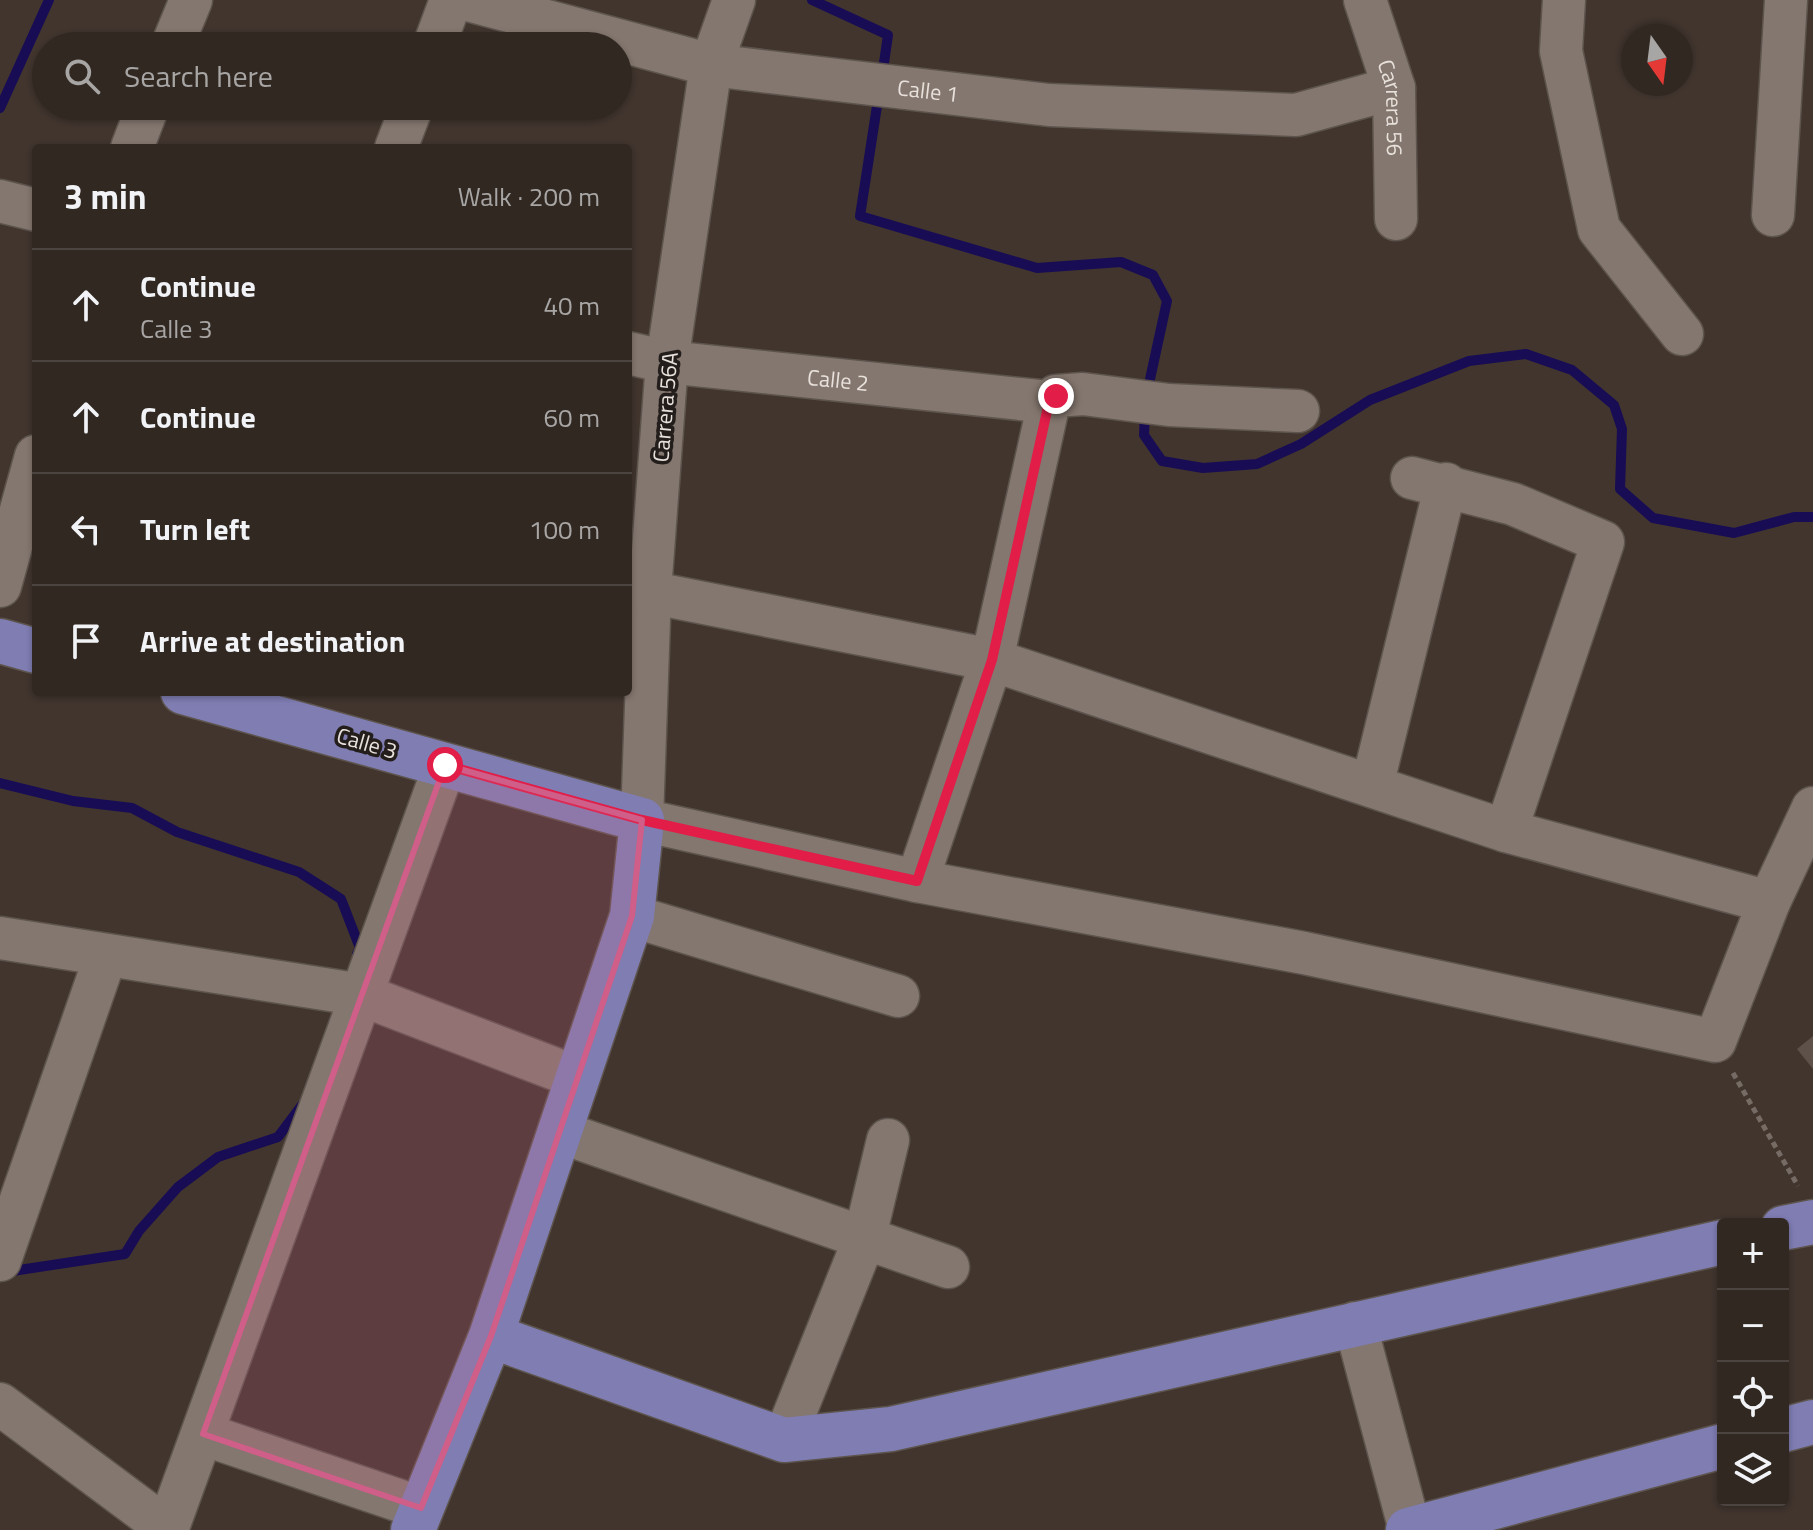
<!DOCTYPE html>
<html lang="en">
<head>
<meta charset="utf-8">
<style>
  :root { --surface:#312822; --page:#39302a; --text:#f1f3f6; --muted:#a8a6a5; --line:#4c4440 }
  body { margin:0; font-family:"Titillium Web",sans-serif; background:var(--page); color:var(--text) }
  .controls { position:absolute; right:24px; bottom:24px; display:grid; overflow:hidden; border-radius:8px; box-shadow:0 2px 6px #0004 }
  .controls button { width:72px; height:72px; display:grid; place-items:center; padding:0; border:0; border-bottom:2px solid var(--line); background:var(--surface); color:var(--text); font:40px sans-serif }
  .compass { position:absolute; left:1621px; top:24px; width:72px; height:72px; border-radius:50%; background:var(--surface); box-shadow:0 2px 6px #0004; rotate:166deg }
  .stop { position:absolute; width:24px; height:24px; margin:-18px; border:6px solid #e11d48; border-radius:50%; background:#fff }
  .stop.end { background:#e11d48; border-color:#fff; box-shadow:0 2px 8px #0008 }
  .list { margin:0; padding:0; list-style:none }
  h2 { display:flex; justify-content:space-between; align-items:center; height:104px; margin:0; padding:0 32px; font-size:34px }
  h2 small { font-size:26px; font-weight:400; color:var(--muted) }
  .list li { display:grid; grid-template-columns:52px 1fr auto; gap:24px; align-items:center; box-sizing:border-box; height:112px; padding:0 32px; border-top:2px solid var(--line) }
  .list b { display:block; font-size:30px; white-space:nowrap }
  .list p { margin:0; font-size:26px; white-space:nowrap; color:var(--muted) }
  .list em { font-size:26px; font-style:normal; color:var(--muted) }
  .icon { flex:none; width:44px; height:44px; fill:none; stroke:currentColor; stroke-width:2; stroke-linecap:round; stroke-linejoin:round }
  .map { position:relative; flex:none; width:1813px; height:1530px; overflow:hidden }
  .search { position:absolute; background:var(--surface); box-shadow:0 2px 6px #0004; left:32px; top:32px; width:600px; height:88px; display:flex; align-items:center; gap:20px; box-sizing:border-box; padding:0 28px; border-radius:44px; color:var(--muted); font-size:30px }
  .panel { position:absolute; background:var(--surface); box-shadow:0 2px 6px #0004; left:32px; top:144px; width:600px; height:552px; border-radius:8px }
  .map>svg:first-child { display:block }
</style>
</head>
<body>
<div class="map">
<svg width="1813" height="1530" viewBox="0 0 1813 1530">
  <rect width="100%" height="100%" fill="#41352e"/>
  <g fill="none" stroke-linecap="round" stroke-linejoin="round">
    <!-- stream -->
    <path stroke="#180c55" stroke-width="10" d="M812 0 888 35 882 77
      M879 93 860 216 1037 268 1121 262 1153 275 1167 301 1147 393
      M0 108 49 0
      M1145 413 1144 435 1162 461 1203 468 1257 464 1301 444 1370 400 1469 361 1526 354 1572 370 1614 405 1622 429 1620 489 1653 518 1734 533 1794 517H1813
      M0 783 73 801 132 808 177 832 299 872 341 899 360 948 357 954
      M6 1272 125 1254 139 1231 178 1187 218 1157 278 1137 302 1105"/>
  </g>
  <!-- building -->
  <path fill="#5e514a" d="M1813 1036V1069L1797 1049Z"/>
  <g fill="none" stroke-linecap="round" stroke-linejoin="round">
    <!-- minor casing -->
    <g stroke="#5d544d" stroke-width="45">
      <g id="minor">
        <path id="s1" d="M468 0 711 65 1049 105 1296 115 1394 88"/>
        <path d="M734 0 711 65 667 362 650 591 642 820 917 881 1304 953 1715 1041 1769 902 1813 808"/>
        <path id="s2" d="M1365 0 1394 88 1396 219"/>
        <path d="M1564 0 1561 51 1599 229 1682 334"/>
        <path d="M172 46 191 0"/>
        <path d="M434 46 451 0"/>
        <path d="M132 148 148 106"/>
        <path d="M396 148 412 106"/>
        <path d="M0 201 36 210"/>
        <path d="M1773 215 1786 0"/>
        <path id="s3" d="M628 353 667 362 1049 402"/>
        <path d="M1412 478 1513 504 1603 542 1506 831"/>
        <path d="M0 586 36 456"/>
        <path d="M628 588 992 660 1506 831 1769 902"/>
        <path d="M1372 786 1446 484"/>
        <path d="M917 881 992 660 1049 402 1056 396 1083 394 1169 405 1298 411"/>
        <path d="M632 916 898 996"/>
        <path d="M0 938 362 995 576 1077"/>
        <path d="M560 1132 948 1267"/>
        <path d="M0 1260 106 955"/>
        <path d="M1355 1323 1410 1530"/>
        <path d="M0 1404 168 1529"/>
        <path d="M203 1434 421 1508"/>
        <path d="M784 1440 864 1240 888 1140"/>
        <path d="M167 1530 445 765"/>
      </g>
    </g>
    <!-- major casing -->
    <g stroke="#5d544d" stroke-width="47">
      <path id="major" d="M0 641 36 651
        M183 692 642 820 632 916 491 1336 413 1530
        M1783 1228 1813 1222
        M491 1336 784 1440 891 1429 1723 1242
        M1783 1430 1813 1422
        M1408 1530 1723 1446"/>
    </g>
    <!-- path -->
    <path stroke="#766c65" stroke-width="5" stroke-dasharray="6 4" stroke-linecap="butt" d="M1733 1073 1798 1186"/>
    <!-- minor -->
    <use href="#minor" stroke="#84776f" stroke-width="42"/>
    <!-- major -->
    <use href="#major" stroke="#7f7db2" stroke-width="44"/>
  </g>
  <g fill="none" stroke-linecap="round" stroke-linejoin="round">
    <!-- route -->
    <path stroke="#e11d48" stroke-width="10" d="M445 765 642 820 917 881 992 660 1049 402 1056 396"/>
  </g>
  <!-- marked area -->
  <path fill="#cf5e88" fill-opacity="0.2" stroke="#cf5e88" stroke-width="6" stroke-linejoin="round" d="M445 765 642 820 632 916 491 1336 421 1508 203 1434Z"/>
  <g text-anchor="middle" stroke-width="7" stroke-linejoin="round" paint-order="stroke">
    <!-- street labels -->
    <g font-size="22" fill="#e8e1dc" stroke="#231e1b">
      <text dy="8" stroke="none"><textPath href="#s1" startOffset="470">Calle 1</textPath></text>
      <text dy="8" stroke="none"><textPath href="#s2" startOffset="112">Carrera 56</textPath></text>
      <text dy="8" stroke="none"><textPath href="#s3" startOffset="212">Calle 2</textPath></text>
      <text transform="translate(665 407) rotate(-85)" y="8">Carrera 56A</text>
      <text transform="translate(367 743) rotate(16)" y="8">Calle 3</text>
    </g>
  </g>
</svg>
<div class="controls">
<button>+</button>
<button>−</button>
<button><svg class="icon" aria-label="locate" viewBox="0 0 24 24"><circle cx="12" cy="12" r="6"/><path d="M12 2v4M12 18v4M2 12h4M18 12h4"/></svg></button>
<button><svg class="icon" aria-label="layers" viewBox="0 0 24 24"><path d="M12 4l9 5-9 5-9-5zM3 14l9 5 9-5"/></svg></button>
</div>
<svg class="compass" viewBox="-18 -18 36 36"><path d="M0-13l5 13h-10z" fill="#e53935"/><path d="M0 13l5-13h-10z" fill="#a8a6a5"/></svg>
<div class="stop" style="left:445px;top:765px"></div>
<div class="stop end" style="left:1056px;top:396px"></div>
<div class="search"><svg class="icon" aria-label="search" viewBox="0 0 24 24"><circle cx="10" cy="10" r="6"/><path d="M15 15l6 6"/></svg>Search here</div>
<section class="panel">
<h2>3 min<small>Walk · 200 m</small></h2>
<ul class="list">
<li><svg class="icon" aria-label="ahead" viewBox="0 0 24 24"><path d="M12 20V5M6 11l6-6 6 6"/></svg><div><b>Continue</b><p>Calle 3</p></div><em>40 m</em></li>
<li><svg class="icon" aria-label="ahead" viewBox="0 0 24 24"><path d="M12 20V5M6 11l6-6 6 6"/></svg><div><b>Continue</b></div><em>60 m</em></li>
<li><svg class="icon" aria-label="left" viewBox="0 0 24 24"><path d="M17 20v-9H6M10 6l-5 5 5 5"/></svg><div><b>Turn left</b></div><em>100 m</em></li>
<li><svg class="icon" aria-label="arrive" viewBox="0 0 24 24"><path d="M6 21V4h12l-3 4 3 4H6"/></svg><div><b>Arrive at destination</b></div></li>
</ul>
</section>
</div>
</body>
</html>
